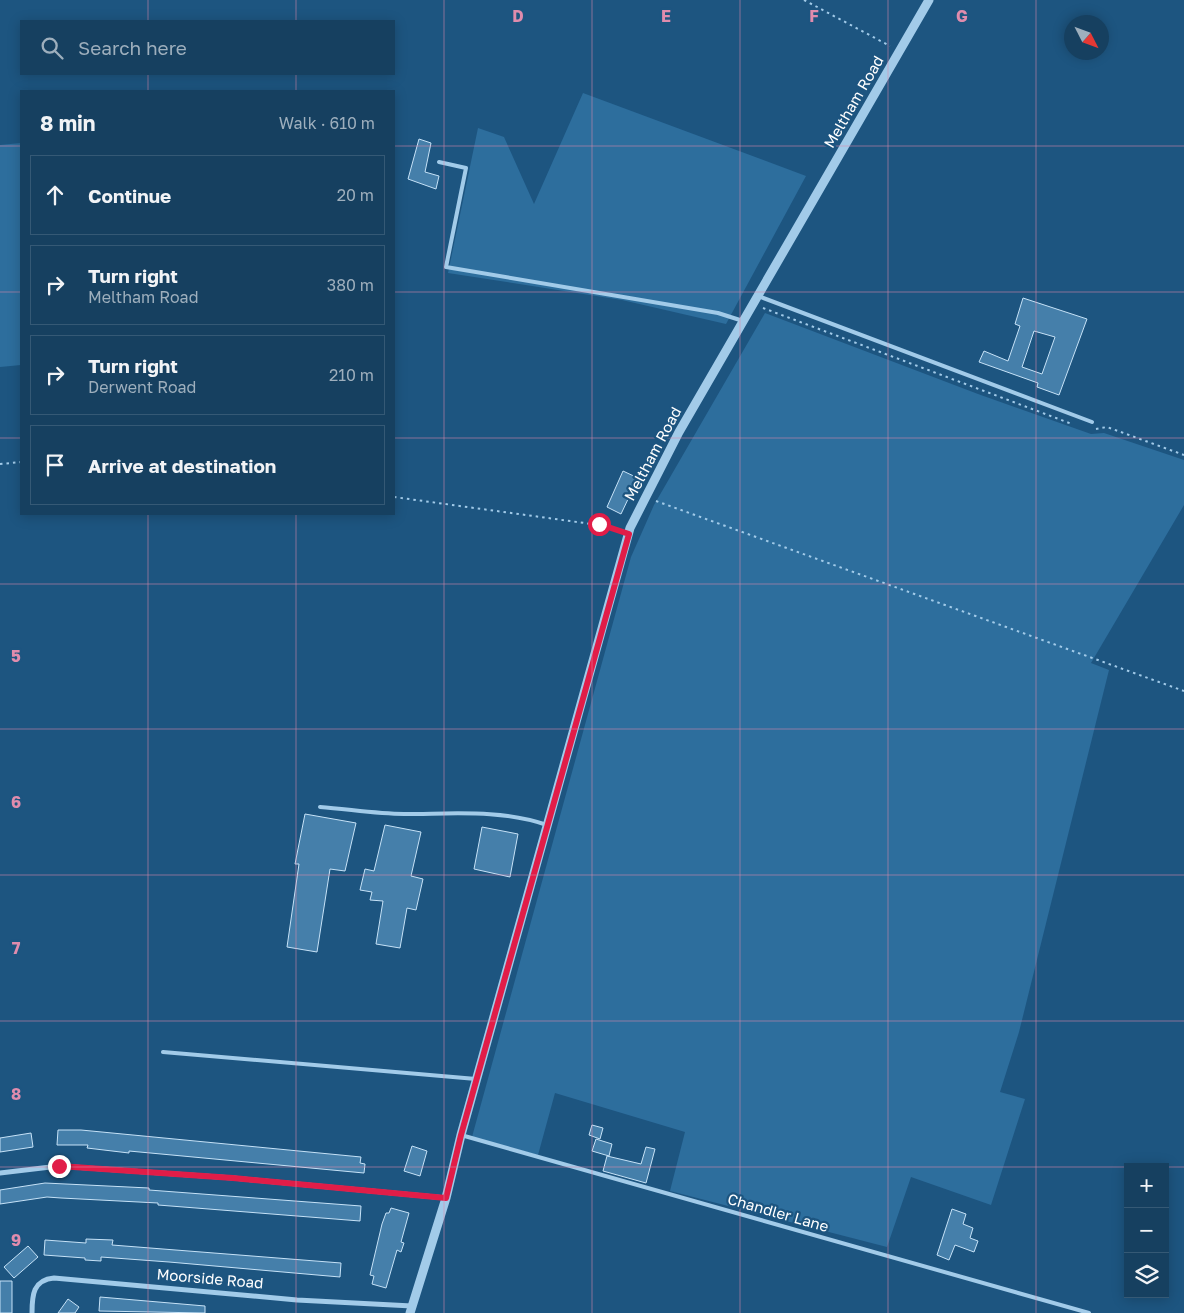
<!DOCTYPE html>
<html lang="en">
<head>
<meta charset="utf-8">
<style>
  :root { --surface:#164060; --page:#1f4766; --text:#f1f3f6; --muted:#9eafbd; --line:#355975 }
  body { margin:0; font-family:"Golos Text",sans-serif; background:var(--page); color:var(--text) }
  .controls { position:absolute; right:15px; bottom:15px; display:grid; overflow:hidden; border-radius:0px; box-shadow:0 2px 12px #0003 }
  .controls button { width:45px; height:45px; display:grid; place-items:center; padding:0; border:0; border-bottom:1px solid var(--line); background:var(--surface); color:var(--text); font:25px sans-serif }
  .compass { position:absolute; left:1064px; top:15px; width:45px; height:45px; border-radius:50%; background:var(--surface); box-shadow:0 2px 12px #0003; rotate:132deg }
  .stop { position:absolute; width:15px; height:15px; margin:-11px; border:4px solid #e11d48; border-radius:50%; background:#fff }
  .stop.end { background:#e11d48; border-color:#fff; box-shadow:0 1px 5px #0008 }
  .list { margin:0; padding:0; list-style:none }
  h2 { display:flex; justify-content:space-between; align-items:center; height:65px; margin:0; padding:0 20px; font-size:21px }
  h2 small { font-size:16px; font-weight:400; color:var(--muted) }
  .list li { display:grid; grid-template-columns:32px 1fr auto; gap:15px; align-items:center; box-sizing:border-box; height:80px; margin:0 10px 10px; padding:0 10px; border:1px solid var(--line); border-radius:0px }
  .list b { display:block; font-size:19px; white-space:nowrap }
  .list p { margin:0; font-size:16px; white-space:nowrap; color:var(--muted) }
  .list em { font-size:16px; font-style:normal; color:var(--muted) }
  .icon { flex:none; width:28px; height:28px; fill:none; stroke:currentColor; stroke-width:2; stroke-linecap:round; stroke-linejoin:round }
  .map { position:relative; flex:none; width:1184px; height:1313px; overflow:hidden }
  .search { position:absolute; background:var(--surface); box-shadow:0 2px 12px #0003; left:20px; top:20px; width:375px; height:55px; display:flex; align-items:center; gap:12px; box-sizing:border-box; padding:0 18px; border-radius:0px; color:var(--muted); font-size:19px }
  .panel { position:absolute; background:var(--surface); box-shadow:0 2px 12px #0003; left:20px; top:90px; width:375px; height:425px; border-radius:0px }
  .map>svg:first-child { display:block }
</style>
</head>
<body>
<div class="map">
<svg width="1184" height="1313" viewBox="0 0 1184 1313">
  <rect width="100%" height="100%" fill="#1d5580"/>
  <!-- green -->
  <path fill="#2d6e9d" d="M583 93 806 176 726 324 622 300 448 273 478 128 504 137 534 204Z
    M21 143V365L0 367V145Z
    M765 313 978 394 1091 434 1104 433 1184 460V505L1091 663 1109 670 1019 1032 1000 1092 1025 1099 991 1205 911 1177 887 1247 670 1191 685 1132 555 1093 538 1155 472 1137 631 557 654 505Z"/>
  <!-- building -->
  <path fill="#457faa" stroke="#c6e2f7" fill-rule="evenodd" d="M419 139 431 143 425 172 439 176 436 189 408 179Z
    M1023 298 1087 319 1059 395 1037 387 1038 383 979 362 984 351 1008 361 1020 326 1015 324ZM1034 331 1055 337 1042 374 1022 367Z
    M623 471 638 478 621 514 607 507Z
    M305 814 356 823 345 871 330 869 317 952 287 947 299 864H295Z
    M385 825 421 832 411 876 423 879 416 910 407 908 400 948 376 944 383 901 370 900 372 892 360 890 365 869 374 871Z
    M482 827 518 834 510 877 474 869Z
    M592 1125 603 1128 600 1139 589 1135Z
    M58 1130H81L361 1157 360 1163 365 1164 364 1173 129 1151V1153L87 1148 88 1145H57Z
    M31 1133 33 1147 0 1152V1138Z
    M596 1139 612 1144 609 1156 592 1151Z
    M412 1146 427 1151 420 1176 404 1171Z
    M646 1147 655 1149 646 1183 603 1171 607 1156 641 1164Z
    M45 1183 149 1188V1190L361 1206 360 1221 158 1205V1203L61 1198 47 1197 0 1204V1190Z
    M391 1208 409 1213 401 1242 404 1243 401 1252 397 1250 386 1288 372 1284 374 1276 370 1275 382 1224 386 1213H389Z
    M952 1209 966 1214 963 1224 973 1228 970 1238 978 1241 974 1252 955 1245 949 1260 937 1255Z
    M86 1239 113 1240 112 1245 341 1263 340 1277 169 1262 101 1257V1261L85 1260V1258L44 1255 45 1240 86 1243Z
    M28 1246 38 1257 14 1278 4 1267Z
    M0 1281H12V1313H0Z
    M100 1297 205 1306V1313L99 1311Z
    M68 1299 79 1307 75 1313H58Z"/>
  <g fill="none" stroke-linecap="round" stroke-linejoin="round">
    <!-- path -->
    <path stroke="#a2cbe9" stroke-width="2" stroke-dasharray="2.5 4" stroke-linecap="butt" d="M804 0 890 46
      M763 308 1072 424
      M1096 429 1107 427 1184 455
      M0 464 21 462
      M394 497 599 525 619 531
      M656 501 1184 691"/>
    <!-- service -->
    <path stroke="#a2cbe9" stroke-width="4" d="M439 162 466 168 446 267 718 313 743 321
      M758 296 1092 422
      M320 807C348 809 376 814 404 814 452 814 501 809 547 825
      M163 1052 476 1079
      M461 1135 1089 1313"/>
    <!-- minor -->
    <path stroke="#a2cbe9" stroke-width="5" d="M0 1173 59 1166 233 1178 446 1198
      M32 1313C32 1295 33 1280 54 1278L297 1300 412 1306"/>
    <!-- tertiary -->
    <path stroke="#a2cbe9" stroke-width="9" d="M410 1313 446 1198 461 1135 630 528 679 432 929 0"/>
  </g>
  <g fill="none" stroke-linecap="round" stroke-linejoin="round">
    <!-- route -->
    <path stroke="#e11d48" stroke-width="6" d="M59 1166 233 1178 446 1198 461 1135 629 534 599 524"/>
  </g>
  <!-- grid -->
  <path fill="none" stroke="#e08cad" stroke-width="1" stroke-opacity="0.55" d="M148 0V21M296 0V21M444 0V1313M592 0V1313M740 0V1313M888 0V1313M1036 0V1313M148 74V91M296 74V91M0 146H21M394 146H1184M0 292H21M394 292H1184M0 438H21M394 438H1184M148 514V1313M296 514V1313M0 584H1184M0 729H1184M0 875H1184M0 1021H1184M0 1167H1128M1165 1167H1184"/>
  <g text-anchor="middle" stroke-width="4.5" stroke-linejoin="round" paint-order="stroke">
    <!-- street labels -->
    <g font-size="15" fill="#fff" stroke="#1d5580">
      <text transform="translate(854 102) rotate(-60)" y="5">Meltham Road</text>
      <text transform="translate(653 454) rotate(-62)" y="5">Meltham Road</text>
      <text transform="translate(778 1213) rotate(16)" y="5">Chandler Lane</text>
      <text transform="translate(210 1279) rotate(5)" y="5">Moorside Road</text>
    </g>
  </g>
  <g font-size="16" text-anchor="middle" font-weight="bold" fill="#e08cad" stroke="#1d5580" stroke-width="4.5" stroke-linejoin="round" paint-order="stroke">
    <text x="518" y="22">D</text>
    <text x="666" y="22">E</text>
    <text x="814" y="22">F</text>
    <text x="962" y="22">G</text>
    <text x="16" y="662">5</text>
    <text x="16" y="808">6</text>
    <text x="16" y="954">7</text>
    <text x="16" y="1100">8</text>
    <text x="16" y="1246">9</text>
  </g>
</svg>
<div class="controls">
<button>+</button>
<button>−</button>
<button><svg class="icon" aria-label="layers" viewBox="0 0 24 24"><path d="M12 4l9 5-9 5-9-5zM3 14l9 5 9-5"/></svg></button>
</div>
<svg class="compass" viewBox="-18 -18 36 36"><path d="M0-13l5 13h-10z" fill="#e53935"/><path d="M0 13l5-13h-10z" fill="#9eafbd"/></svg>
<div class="stop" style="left:599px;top:524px"></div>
<div class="stop end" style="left:59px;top:1166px"></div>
<div class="search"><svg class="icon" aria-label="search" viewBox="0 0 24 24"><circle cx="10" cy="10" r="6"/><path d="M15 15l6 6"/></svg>Search here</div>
<section class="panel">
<h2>8 min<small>Walk · 610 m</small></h2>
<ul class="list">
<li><svg class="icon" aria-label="ahead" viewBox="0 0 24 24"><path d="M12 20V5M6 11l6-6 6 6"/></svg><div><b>Continue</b></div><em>20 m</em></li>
<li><svg class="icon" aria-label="right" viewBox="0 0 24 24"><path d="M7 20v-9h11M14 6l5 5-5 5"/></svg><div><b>Turn right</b><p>Meltham Road</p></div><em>380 m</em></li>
<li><svg class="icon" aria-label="right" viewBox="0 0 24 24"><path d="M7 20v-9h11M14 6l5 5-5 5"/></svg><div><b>Turn right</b><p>Derwent Road</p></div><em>210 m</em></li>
<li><svg class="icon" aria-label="arrive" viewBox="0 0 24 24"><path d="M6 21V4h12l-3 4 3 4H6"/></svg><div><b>Arrive at destination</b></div></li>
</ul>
</section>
</div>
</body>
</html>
